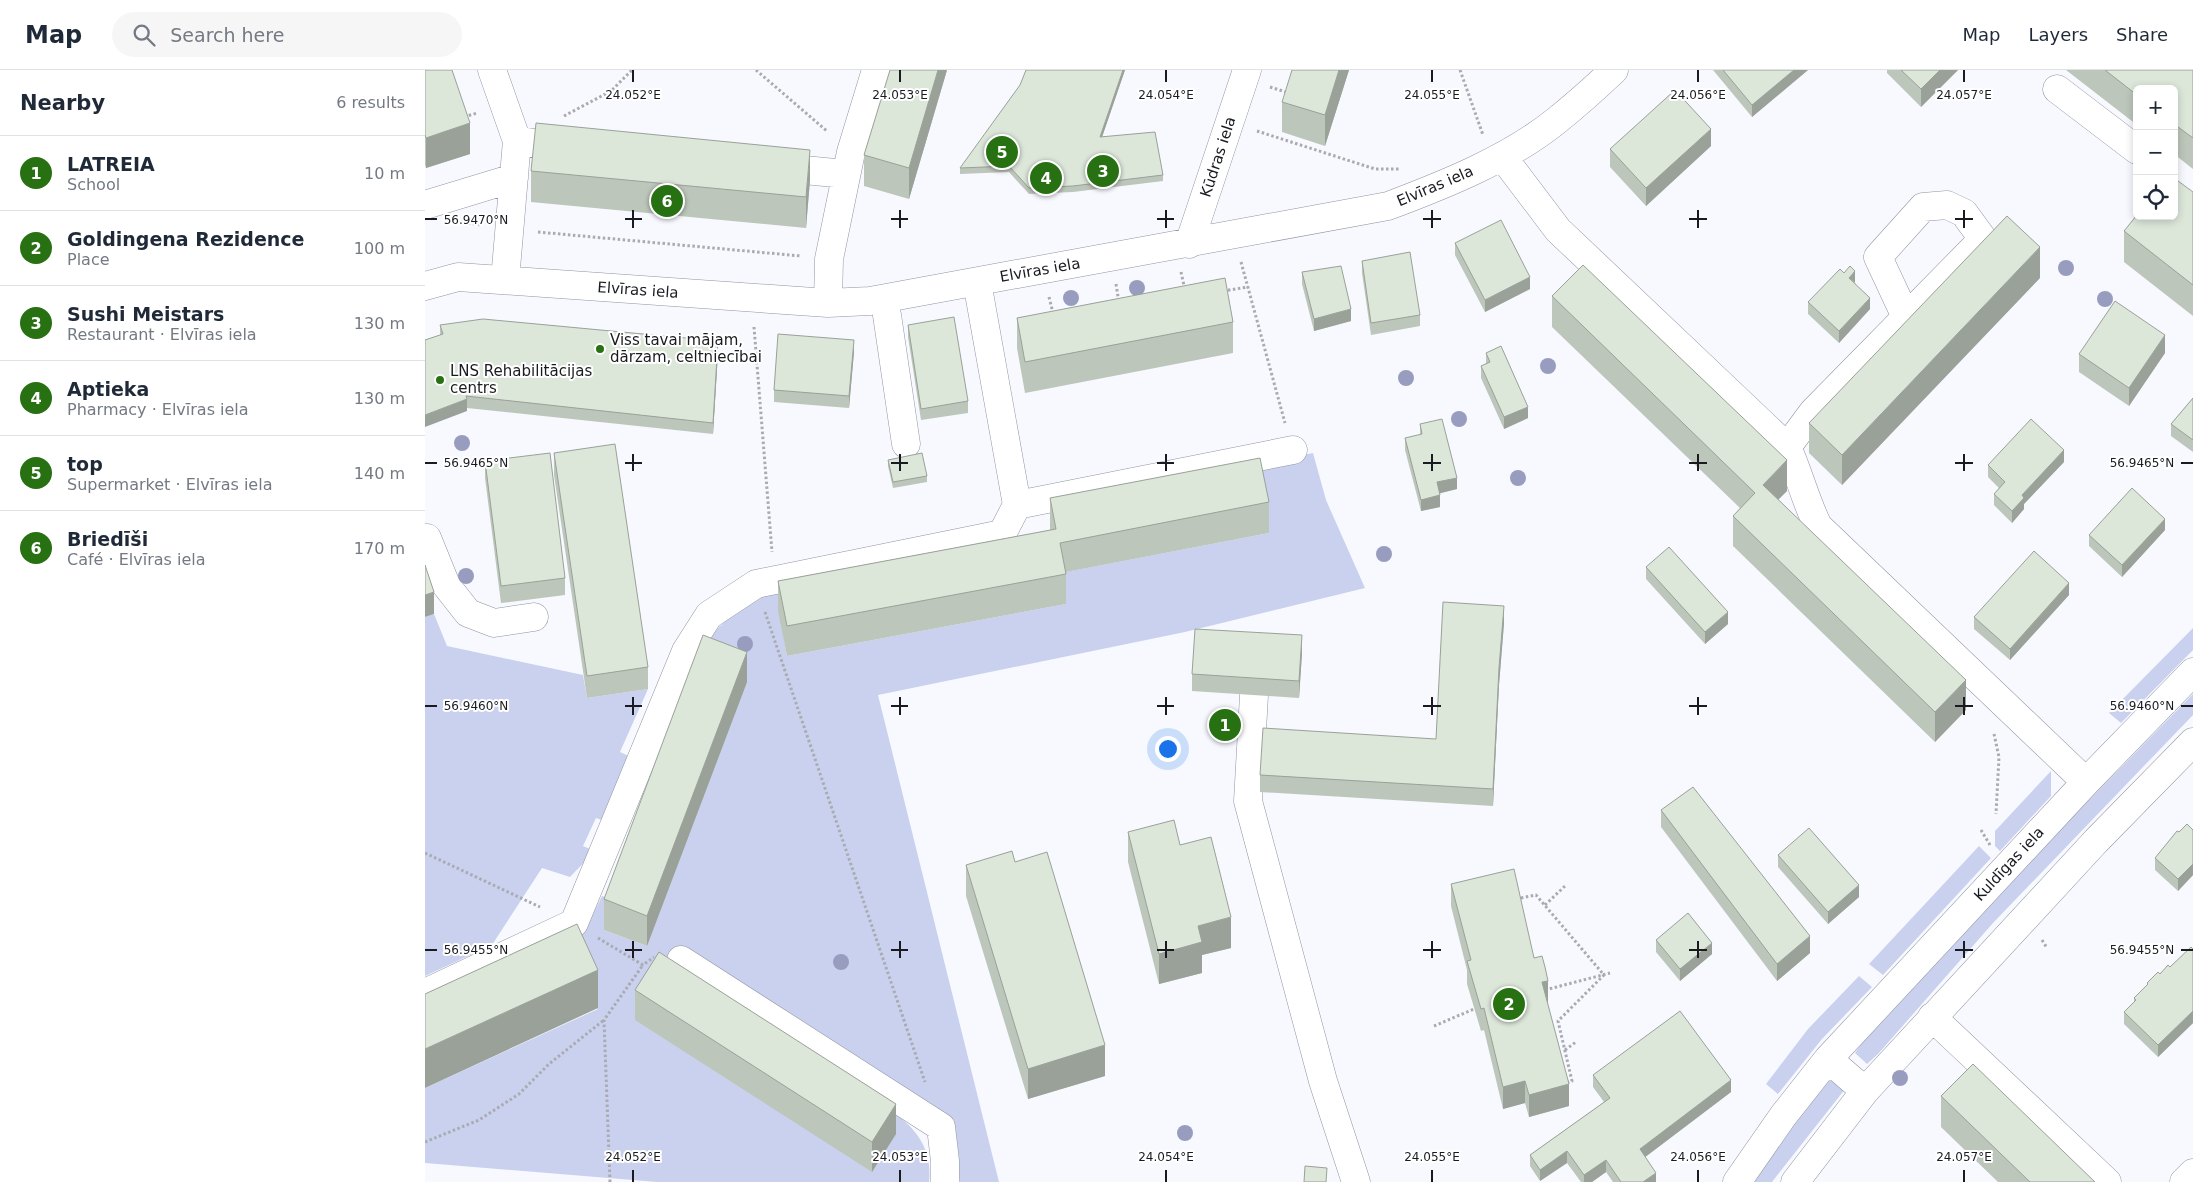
<!DOCTYPE html>
<html lang="en">
<head>
<meta charset="utf-8">
<style>
  :root { --surface:#fff; --page:#f6f6f7; --text:#1f2937; --muted:#747a83; --line:#e0e1e3; --accent:#287113 }
  body { margin:0; font-family:"DejaVu Sans",sans-serif; background:var(--page); color:var(--text) }
  .controls { position:absolute; right:15px; top:15px; display:grid; overflow:hidden; border-radius:8px; box-shadow:0 2px 8px #0003 }
  .controls button { width:45px; height:45px; display:grid; place-items:center; padding:0; border:0; border-bottom:1px solid var(--line); background:var(--surface); color:var(--text); font:25px sans-serif }
  .you { position:absolute; left:742px; top:678px; width:18px; height:18px; margin:-12px; border:4px solid #fff; border-radius:50%; background:#1a73e8; box-shadow:0 0 0 8px #1a73e833 }
  .badge { display:grid; place-items:center; width:32px; height:32px; border-radius:50%; background:var(--accent); color:#fff; font-size:16px; font-weight:700 }
  .pin { position:absolute; translate:-50% -50%; border:2px solid #fff; box-shadow:0 1px 5px #0006 }
  .list { margin:0; padding:0; list-style:none }
  h2 { display:flex; justify-content:space-between; align-items:center; height:65px; margin:0; padding:0 20px; font-size:21px }
  h2 small { font-size:16px; font-weight:400; color:var(--muted) }
  .list li { display:grid; grid-template-columns:32px 1fr auto; gap:15px; align-items:center; box-sizing:border-box; height:75px; padding:0 20px; border-top:1px solid var(--line) }
  .list b { display:block; font-size:19px; white-space:nowrap }
  .list p { margin:0; font-size:16px; white-space:nowrap; color:var(--muted) }
  .list em { font-size:16px; font-style:normal; color:var(--muted) }
  .icon { flex:none; width:28px; height:28px; fill:none; stroke:currentColor; stroke-width:2; stroke-linecap:round; stroke-linejoin:round }
  .map { position:relative; flex:none; width:1768px; height:1112px; overflow:hidden }
  header { display:flex; align-items:center; gap:30px; box-sizing:border-box; height:70px; padding:0 25px; background:var(--surface); border-bottom:1px solid var(--line) }
  header strong { font-size:24px }
  nav { display:flex; gap:28px; margin-inline-start:auto; font-size:18px }
  .search { width:350px; height:45px; background:var(--page); display:flex; align-items:center; gap:12px; box-sizing:border-box; padding:0 18px; border-radius:28px; color:var(--muted); font-size:19px }
  main { display:flex }
  aside { flex:1; background:var(--surface) }
  .map>svg:first-child { display:block }
</style>
</head>
<body>
<header>
<strong>Map</strong>
<div class="search"><svg class="icon" aria-label="search" viewBox="0 0 24 24"><circle cx="10" cy="10" r="6"/><path d="M15 15l6 6"/></svg>Search here</div>
<nav><a>Map</a><a>Layers</a><a>Share</a></nav>
</header>
<main>
<aside>
<h2>Nearby<small>6 results</small></h2>
<ul class="list">
<li><span class="badge">1</span><div><b>LATREIA</b><p>School</p></div><em>10 m</em></li>
<li><span class="badge">2</span><div><b>Goldingena Rezidence</b><p>Place</p></div><em>100 m</em></li>
<li><span class="badge">3</span><div><b>Sushi Meistars</b><p>Restaurant · Elvīras iela</p></div><em>130 m</em></li>
<li><span class="badge">4</span><div><b>Aptieka</b><p>Pharmacy · Elvīras iela</p></div><em>130 m</em></li>
<li><span class="badge">5</span><div><b>top</b><p>Supermarket · Elvīras iela</p></div><em>140 m</em></li>
<li><span class="badge">6</span><div><b>Briedīši</b><p>Café · Elvīras iela</p></div><em>170 m</em></li>
</ul>
</aside>
<div class="map">
<svg width="1768" height="1112" viewBox="0 0 1768 1112">
  <rect width="100%" height="100%" fill="#f7f9ff"/>
  <!-- green -->
  <path fill="#cad1ef" d="M888 383 901 430 940 518 760 562 453 625 574 1112H535L525 1058 459 1035C487 1055 508 1074 504 1112H232L0 1093V1018L173 939 123 906 165 850 177 826 190 830 179 860 222 876 273 577 314 538 334 523 366 519 354 541 362 586 641 534 635 503 844 463 822 396Z
    M9 544 22 576 158 605 162 628 223 619 195 682 208 688 182 752 171 748 158 776 170 781 145 807 117 798 67 875 0 906V547Z
    M1768 558V580L1696 653 1684 643Z
    M1768 624V645L1568 853 1453 984 1442 994 1430 983 1439 970 1515 882Z
    M1626 701V726L1575 781 1570 776V761Z
    M1554 776 1566 788 1458 905 1444 894Z
    M1434 906 1447 917 1397 969 1353 1024 1341 1014 1383 959Z
    M1407 1010 1419 1020 1417 1023 1347 1112H1327L1365 1058 1402 1012Z"/>
  <g fill="none" stroke-linecap="round" stroke-linejoin="round">
    <!-- minor casing -->
    <g stroke="#9194a2" stroke-width="29">
      <path id="minor" d="M67 0 92 71 80 210
        M1632 19 1712 80
        M92 71 145 77
        M1077 86 1133 160 1362 377C1374 403 1380 430 1393 456L1661 712
        M347 97 421 104
        M0 135 89 108
        M764 174 822 0
        M0 216 33 207 403 233 445 231 963 136C1019 115 1084 89 1131 51 1151 35 1170 18 1189 0
        M403 233 404 189 426 82 451 0
        M462 245 481 374
        M1362 377 1388 342 1558 169 1539 143 1522 135 1498 137 1453 187 1481 247
        M592 435 868 380
        M2 468 21 515 43 543 69 553 109 547
        M829 625 823 731 898 1011 931 1112
        M256 890 516 1057 520 1091V1112
        M0 923 149 853 261 581 284 545 331 514 577 464 592 435 552 212
        M1507 947 1682 1112
        M1403 989 1440 1021
        M1312 1112 1358 1046 1403 989 1661 712 1768 602
        M1370 1112 1440 1021 1671 771 1768 672
        M1759 1112 1768 1103"/>
    </g>
    <!-- path -->
    <path stroke="#a9abb1" stroke-width="3" stroke-dasharray="2.5 2.5" stroke-linecap="butt" d="M331 0 403 62
      M1035 0 1058 65
      M845 17 864 23
      M139 46 186 21 207 0
      M39 47 52 43
      M832 61 950 99H975
      M43 153 57 155
      M113 162 376 186
      M816 192 860 353
      M756 202 760 220
      M691 214 694 233
      M798 221 823 217
      M624 227 628 243
      M329 257 347 482
      M340 542 500 1012
      M1569 664 1574 687 1571 744
      M1556 760 1565 775
      M0 783 115 837
      M1091 829 1111 825 1179 905 1133 951 1147 1011 1140 1013
      M1120 835 1140 816 1141 817
      M173 868 218 895 229 887
      M1617 870 1622 878
      M1120 920 1185 903
      M1009 956 1049 939
      M1140 980 1151 972
      M0 1072 54 1050 94 1024 124 994 179 950
      M185 1112 179 950 218 895"/>
    <!-- minor -->
    <use href="#minor" stroke="#fff" stroke-width="28"/>
  </g>
  <!-- trees -->
  <g fill="#989dbf">
    <circle cx="1641" cy="198" r="8"/>
    <circle cx="712" cy="218" r="8"/>
    <circle cx="646" cy="228" r="8"/>
    <circle cx="1680" cy="229" r="8"/>
    <circle cx="1123" cy="296" r="8"/>
    <circle cx="981" cy="308" r="8"/>
    <circle cx="1034" cy="349" r="8"/>
    <circle cx="37" cy="373" r="8"/>
    <circle cx="1093" cy="408" r="8"/>
    <circle cx="959" cy="484" r="8"/>
    <circle cx="41" cy="506" r="8"/>
    <circle cx="320" cy="574" r="8"/>
    <circle cx="416" cy="892" r="8"/>
    <circle cx="1475" cy="1008" r="8"/>
    <circle cx="760" cy="1063" r="8"/>
  </g>
  <!-- wall -->
  <path fill="#bdc6bb" d="M0 0 45 84 1 98 0 95Z
    M522 0 484 129 439 116V85Z
    M700 0 677 67 738 105V111L648 122 604 124 584 102 535 104V98Z
    M924 0 900 76 857 62V32Z
    M1288 0H1383L1327 47Z
    M1462 0H1533L1496 37 1462 3Z
    M1641 0H1768V99L1749 84V19H1712V55Z
    M1286 76 1221 136 1185 97V79Z
    M106 101 385 110 381 158 106 132Z
    M1768 122V246L1699 192V161Z
    M1030 173 1105 219 1060 242 1030 185Z
    M937 191 995 245V256L946 265 937 203Z
    M877 202 926 251 889 261 877 214Z
    M1615 208 1417 415 1384 383V353Z
    M1430 213 1445 239 1414 273 1383 244V232Z
    M1127 226 1362 421 1353 429 1541 640 1510 672 1308 476V446L1315 438 1127 257Z
    M592 248 808 252V283L600 323 592 278Z
    M15 255 293 283 288 364 42 338V341L15 265Z
    M483 255 543 331V343L496 350 483 267Z
    M429 282 424 338 349 332V320Z
    M1061 283 1103 348 1079 359 1056 308V296L1061 294Z
    M1740 283 1704 336 1654 302V284Z
    M1768 328V382L1746 366V354Z
    M995 354 1032 419 1015 423V437L996 441 980 380V368L995 365Z
    M129 383 223 597V619L162 628 129 405Z
    M463 390 502 406V412L468 418 463 396Z
    M60 391 140 508V525L76 533 60 408Z
    M1639 392 1599 434V439L1587 453 1569 435V424L1574 418 1563 407V395Z
    M625 428 844 432V463L641 502V534L362 586 353 541V511L625 460Z
    M1740 460 1697 507 1664 476V465Z
    M1221 497 1303 554 1280 574 1221 509Z
    M1644 525 1585 590 1549 559V547Z
    M1079 553 1074 615 1068 736 835 722V705L1011 669Z
    M877 583 874 628 767 621V604Z
    M322 612 222 876 179 860V829Z
    M1236 740 1385 883 1352 911 1236 757Z
    M1768 760V805L1753 821 1730 800V788Z
    M703 762 755 775 806 878 777 885V903L734 914 703 792Z
    M1353 785 1434 827 1403 854 1353 797Z
    M590 792 680 1006 603 1029 541 826V795Z
    M1026 814 1109 888 1123 933H1122L1144 1036 1104 1047 1100 1033 1078 1039 1059 960 1056 961 1042 914V900L1026 836Z
    M1231 870 1287 884 1255 911 1231 882Z
    M1768 879V953L1733 987 1699 954V942L1709 932V928L1722 916V913L1745 897Z
    M210 920 471 1064 447 1102 210 950Z
    M1168 1005 1306 1022 1220 1087 1231 1112H1188L1181 1102 1167 1112H1156L1142 1093 1115 1111 1105 1096V1085L1179 1032 1168 1017Z
    M1516 1026 1670 1112H1573L1516 1057Z"/>
  <!-- shaded-wall -->
  <path fill="#9aa198" d="M513 0H522L484 129V98Z
    M698 0H700L675 73V67Z
    M914 0H924L900 76V45Z
    M1369 0H1383L1327 47V35Z
    M1515 0H1533L1496 37V19Z
    M45 53V84L1 98V68Z
    M1286 59V76L1221 136V118Z
    M385 80V110L381 158V127Z
    M1615 177V208L1417 415V385Z
    M1430 201V213L1424 208Z
    M1105 207V219L1060 242V230Z
    M1445 228V239L1414 273V261Z
    M926 239V251L889 261V249Z
    M1740 265V283L1704 336V318Z
    M429 270V282L424 338V326Z
    M293 271V283L288 364V353Z
    M42 329V341L0 357V345Z
    M1103 337V348L1079 359V347Z
    M1639 380V392L1599 434V439L1587 453V441L1597 425Z
    M1362 390V421L1338 445V415Z
    M1032 408V419L1012 424V412Z
    M1015 425V437L996 441V430Z
    M1740 449V460L1697 507V495Z
    M1644 513V525L1585 590V579Z
    M9 522V544L0 547V525Z
    M1079 536V553L1074 615 1068 736V719L1074 598Z
    M1303 542V554L1280 574V562Z
    M877 565V583L874 628V611Z
    M322 582V612L222 876V846Z
    M1541 610V640L1510 672V642Z
    M1768 794V805L1753 821V809Z
    M1434 815V827L1403 854V842Z
    M806 847V878L777 885V903L734 914V884L773 856Z
    M1385 866V883L1352 911V894Z
    M1287 873V884L1255 911V899Z
    M173 900V938L0 1018V979Z
    M1123 911V933L1117 935V912Z
    M1768 941V953L1733 987V975Z
    M680 975V1006L603 1029V999Z
    M1306 1010V1022L1215 1091V1079Z
    M1100 1011V1033L1078 1039V1017Z
    M1144 1014V1036L1104 1047V1025Z
    M471 1034V1064L447 1102V1072Z
    M1142 1081V1093L1115 1111V1100Z
    M1181 1090V1102L1167 1112H1159V1105Z
    M1231 1103V1112H1218Z"/>
  <!-- building -->
  <path fill="#dce6d9" stroke="#9aa198" d="M0 0H27L45 53 1 68 0 65Z
    M465 0H513L484 98 439 85Z
    M601 0H698L675 67 730 62 738 105 648 116 604 118 584 96 535 98 595 15Z
    M867 0H914L900 45 857 32Z
    M1298 0H1369L1327 35Z
    M1476 0H1515L1496 19Z
    M1680 0H1768V68L1749 54V19H1712V25Z
    M1250 20 1286 59 1221 118 1185 79Z
    M111 53 385 80 381 127 106 101Z
    M1749 108 1768 122V215L1699 161 1712 145V146H1749Z
    M1582 146 1615 177 1417 385 1384 353Z
    M1076 150 1105 207 1060 230 1030 173Z
    M985 182 995 245 946 253 937 191Z
    M1158 195 1362 390 1338 415 1541 610 1510 642 1308 446 1330 423 1127 226Z
    M916 196 926 239 889 249 877 202Z
    M1425 196 1430 201 1424 208 1445 228 1414 261 1383 232 1415 199 1419 203Z
    M800 208 808 252 600 292 592 248Z
    M1690 231 1740 265 1704 318 1654 284Z
    M529 247 543 331 496 339 483 255Z
    M58 249 293 271 288 353 41 326 42 329 0 345V270L18 264 15 255Z
    M353 264 429 270 424 326 349 320Z
    M1076 276 1103 337 1079 347 1056 296 1065 292 1061 283Z
    M1768 328V370L1746 354Z
    M1017 349 1032 408 1012 412 1015 425 996 430 980 368 997 364 995 354Z
    M1606 349 1639 380 1597 425 1599 428 1587 441 1569 424 1580 412 1563 395Z
    M190 374 223 597 162 606 129 383Z
    M125 383 140 508 76 516 60 391Z
    M497 383 502 406 468 412 463 390Z
    M835 388 844 432 635 473 641 504 362 556 353 511 631 459 625 428Z
    M1707 418 1740 449 1697 495 1664 465Z
    M1244 477 1303 542 1280 562 1221 497Z
    M1609 481 1644 513 1585 579 1549 547Z
    M0 495 9 522 0 525Z
    M1018 532 1079 536 1074 598 1068 719 835 705 838 658 1011 669Z
    M770 559 877 565 874 611 767 604Z
    M278 565 322 582 222 846 179 829Z
    M1268 717 1385 866 1352 894 1236 740Z
    M749 750 755 775 786 767 806 847 773 856 777 872 734 884 703 762Z
    M1762 754 1768 760V794L1753 809 1730 788 1752 761 1754 762Z
    M1384 758 1434 815 1403 842 1353 785Z
    M587 781 590 792 622 782 680 975 603 999 541 795Z
    M1089 799 1109 888 1117 886 1120 897 1123 911 1117 912 1144 1014 1104 1025 1100 1011 1078 1017 1059 938 1056 939 1042 891 1046 890 1026 814Z
    M1263 843 1287 873 1255 899 1231 870Z
    M152 854 173 900 0 979V924Z
    M1766 877 1768 879V941L1733 975 1699 942 1711 930 1709 928 1723 914 1722 913 1733 902 1735 904 1743 895 1745 897Z
    M234 882 471 1034 447 1072 210 920Z
    M1255 941 1306 1010 1215 1079 1231 1103 1218 1112H1196L1181 1090 1159 1105 1142 1081 1115 1100 1105 1085 1185 1028 1168 1005Z
    M1548 994 1670 1112H1605L1516 1026Z
    M880 1096 902 1098 901 1112H879Z"/>
  <!-- ticks -->
  <path fill="none" stroke="#1a1b21" stroke-width="2" d="M208 0V12M475 0V12M741 0V12M1007 0V12M1273 0V12M1539 0V12M208 140V158M475 140V158M741 140V158M1007 140V158M1273 140V158M1539 140V158M0 149H12M200 149H217M466 149H483M732 149H749M998 149H1016M1264 149H1282M1530 149H1548M208 384V401M475 384V401M741 384V401M1007 384V401M1273 384V401M1539 384V401M0 393H12M200 393H217M466 393H483M732 393H749M998 393H1016M1264 393H1282M1530 393H1548M1756 393H1768M208 627V645M475 627V645M741 627V645M1007 627V645M1273 627V645M1539 627V645M0 636H12M200 636H217M466 636H483M732 636H749M998 636H1016M1264 636H1282M1530 636H1548M1756 636H1768M208 871V888M475 871V888M741 871V888M1007 871V888M1273 871V888M1539 871V888M0 880H12M200 880H217M466 880H483M732 880H749M998 880H1016M1264 880H1282M1530 880H1548M1756 880H1768M208 1100V1112M475 1100V1112M741 1100V1112M1007 1100V1112M1273 1100V1112M1539 1100V1112"/>
  <!-- markers -->
  <g fill="#287113" stroke="#fff" stroke-width="2">
    <circle cx="175" cy="279" r="5"/>
    <circle cx="15" cy="310" r="5"/>
  </g>
  <g text-anchor="middle" stroke-width="4" stroke-linejoin="round" paint-order="stroke">
    <!-- street labels -->
    <g font-size="15" fill="#1a1b21" stroke="#fff">
      <text transform="translate(793 87) rotate(-72)" y="5">Kūdras iela</text>
      <text transform="translate(1010 116) rotate(-23)" y="5">Elvīras iela</text>
      <text transform="translate(615 200) rotate(-10)" y="5">Elvīras iela</text>
      <text transform="translate(213 220) rotate(4)" y="5">Elvīras iela</text>
      <text transform="translate(1584 794) rotate(-47)" y="5">Kuldīgas iela</text>
    </g>
    <!-- poi labels -->
    <g font-size="15" fill="#1a1b21" stroke="#fff" text-anchor="start">
      <text x="185" y="275">Viss tavai mājam,<tspan x="185" dy="17">dārzam, celtniecībai</tspan></text>
      <text x="25" y="306">LNS Rehabilitācijas<tspan x="25" dy="17">centrs</tspan></text>
    </g>
  </g>
  <g font-size="12" text-anchor="middle" fill="#1a1b21" stroke="#fff" stroke-width="4" stroke-linejoin="round" paint-order="stroke">
    <text x="208" y="29">24.052°E</text>
    <text x="475" y="29">24.053°E</text>
    <text x="741" y="29">24.054°E</text>
    <text x="1007" y="29">24.055°E</text>
    <text x="1273" y="29">24.056°E</text>
    <text x="1539" y="29">24.057°E</text>
    <text x="51" y="154">56.9470°N</text>
    <text x="51" y="397">56.9465°N</text>
    <text x="1717" y="397">56.9465°N</text>
    <text x="51" y="640">56.9460°N</text>
    <text x="1717" y="640">56.9460°N</text>
    <text x="51" y="884">56.9455°N</text>
    <text x="1717" y="884">56.9455°N</text>
    <text x="208" y="1091">24.052°E</text>
    <text x="475" y="1091">24.053°E</text>
    <text x="741" y="1091">24.054°E</text>
    <text x="1007" y="1091">24.055°E</text>
    <text x="1273" y="1091">24.056°E</text>
    <text x="1539" y="1091">24.057°E</text>
  </g>
</svg>
<div class="controls">
<button>+</button>
<button>−</button>
<button><svg class="icon" aria-label="locate" viewBox="0 0 24 24"><circle cx="12" cy="12" r="6"/><path d="M12 2v4M12 18v4M2 12h4M18 12h4"/></svg></button>
</div>
<div class="you"></div>
<div class="pin badge" style="left:800px;top:655px">1</div>
<div class="pin badge" style="left:1084px;top:934px">2</div>
<div class="pin badge" style="left:678px;top:101px">3</div>
<div class="pin badge" style="left:621px;top:108px">4</div>
<div class="pin badge" style="left:577px;top:82px">5</div>
<div class="pin badge" style="left:242px;top:131px">6</div>
</div>
</main>
</body>
</html>
